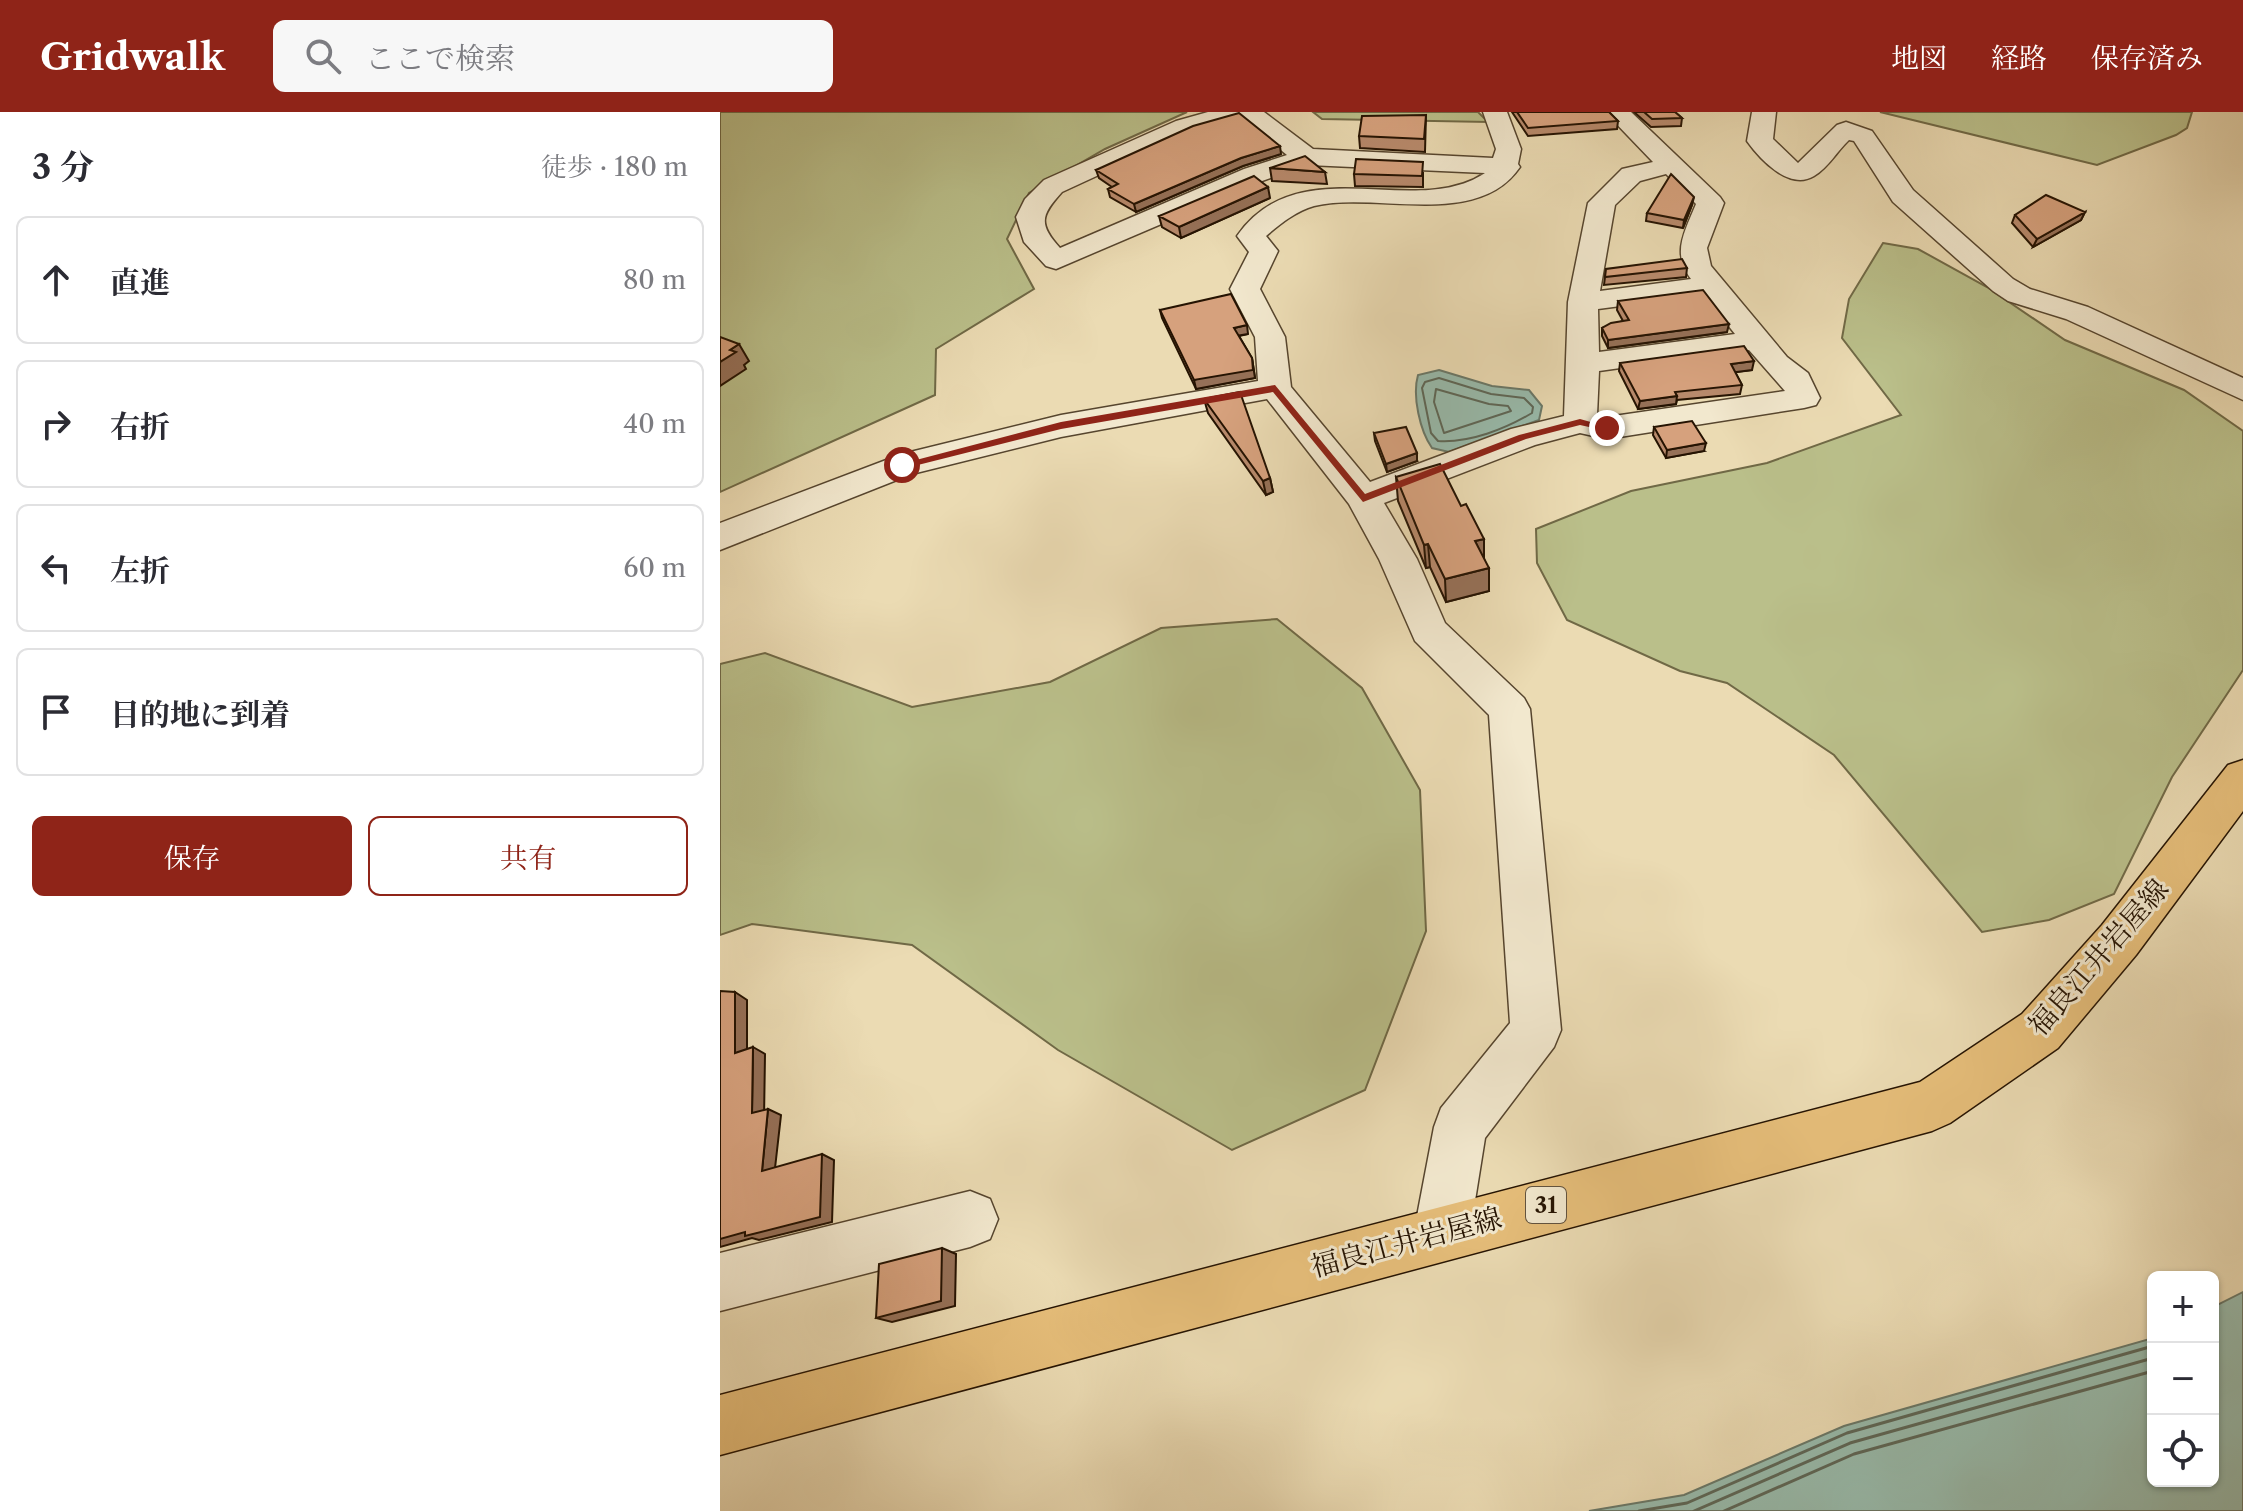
<!DOCTYPE html>
<html lang="ja">
<head>
<meta charset="utf-8">
<style>
  :root { --surface:#fff; --page:#f7f7f7; --text:#2b2b33; --muted:#7c7c81; --line:#e1e1e2; --accent:#8f2418 }
  body { margin:0; font-family:"Libre Caslon Text","Noto Serif JP",serif; background:var(--page); color:var(--text) }
  .controls { position:absolute; right:24px; bottom:24px; display:grid; overflow:hidden; border-radius:12px; box-shadow:0 2px 6px #0004 }
  .controls button { width:72px; height:72px; display:grid; place-items:center; padding:0; border:0; border-bottom:2px solid var(--line); background:var(--surface); color:var(--text); font:40px sans-serif }
  .stop { position:absolute; width:24px; height:24px; margin:-18px; border:6px solid #8f2418; border-radius:50%; background:#fff }
  .stop.end { background:#8f2418; border-color:#fff; box-shadow:0 2px 8px #0008 }
  .list { margin:0; padding:0; list-style:none }
  h2 { display:flex; justify-content:space-between; align-items:center; height:104px; margin:0; padding:0 32px; font-size:34px }
  h2 small { font-size:26px; font-weight:400; color:var(--muted) }
  .list li { display:grid; grid-template-columns:52px 1fr auto; gap:24px; align-items:center; box-sizing:border-box; height:128px; margin:0 16px 16px; padding:0 16px; border:2px solid var(--line); border-radius:12px }
  .list b { display:block; font-size:30px; white-space:nowrap }
  .list em { font-size:26px; font-style:normal; color:var(--muted) }
  .actions { display:flex; gap:16px; padding:24px 32px }
  .actions a { flex:1; padding:18px 0; border:2px solid var(--accent); border-radius:12px; text-align:center; font-size:28px; color:var(--accent) }
  .actions .main { background:var(--accent); color:#fff }
  .icon { flex:none; width:44px; height:44px; fill:none; stroke:currentColor; stroke-width:2; stroke-linecap:round; stroke-linejoin:round }
  .map { position:relative; flex:none; width:1523px; height:1399px; overflow:hidden }
  header { display:flex; align-items:center; gap:48px; box-sizing:border-box; height:112px; padding:0 40px; background:var(--accent); color:#fff }
  header strong { font-size:38px }
  nav { display:flex; gap:44px; margin-inline-start:auto; font-size:28px }
  .search { width:560px; height:72px; background:var(--page); display:flex; align-items:center; gap:20px; box-sizing:border-box; padding:0 28px; border-radius:12px; color:var(--muted); font-size:30px }
  main { display:flex }
  aside { flex:1; background:var(--surface) }
  .map>svg:first-child { display:block }
</style>
</head>
<body>
<header>
<strong>Gridwalk</strong>
<div class="search"><svg class="icon" aria-label="search" viewBox="0 0 24 24"><circle cx="10" cy="10" r="6"/><path d="M15 15l6 6"/></svg>ここで検索</div>
<nav><a>地図</a><a>経路</a><a>保存済み</a></nav>
</header>
<main>
<aside>
<h2>3 分<small>徒歩 · 180 m</small></h2>
<ul class="list">
<li><svg class="icon" aria-label="ahead" viewBox="0 0 24 24"><path d="M12 20V5M6 11l6-6 6 6"/></svg><div><b>直進</b></div><em>80 m</em></li>
<li><svg class="icon" aria-label="right" viewBox="0 0 24 24"><path d="M7 20v-9h11M14 6l5 5-5 5"/></svg><div><b>右折</b></div><em>40 m</em></li>
<li><svg class="icon" aria-label="left" viewBox="0 0 24 24"><path d="M17 20v-9H6M10 6l-5 5 5 5"/></svg><div><b>左折</b></div><em>60 m</em></li>
<li><svg class="icon" aria-label="arrive" viewBox="0 0 24 24"><path d="M6 21V4h12l-3 4 3 4H6"/></svg><div><b>目的地に到着</b></div></li>
</ul>
<div class="actions"><a class="main">保存</a><a>共有</a></div>
</aside>
<div class="map">
<svg width="1523" height="1399" viewBox="0 0 1523 1399">
  <rect width="100%" height="100%" fill="#ebdbb3"/>
  <filter id="stains"><feTurbulence type="fractalNoise" baseFrequency=".0025" numOctaves="4"/><feColorMatrix values="0 0 0 0 .2 0 0 0 0 .09 0 0 0 0 .02 0 0 0 .5 -.17"/></filter>
  <radialGradient id="worn" r=".72"><stop offset=".6" stop-color="#630" stop-opacity="0"/><stop offset="1" stop-color="#630" stop-opacity=".3"/></radialGradient>
  <!-- green -->
  <path fill="#babf8a" stroke="#706946" stroke-width="2" d="M0 0H467L385 37 309 81 287 127 314 177 216 237 215 283 0 380Z
    M593 0H758L768 10 602 7Z
    M1160 0H1472L1467 16 1456 23 1377 53Z
    M1163 131 1198 137 1267 175 1345 228 1464 278 1523 319V558L1452 665 1394 782 1329 808 1262 820 1114 643 1007 571 960 559 847 508 817 451 816 417 911 379 1047 351 1181 303 1122 226 1129 187Z
    M557 507 642 576 700 678 706 819 645 978 512 1038 338 938 192 833 32 812 0 823V552L45 541 192 595 330 570 441 516Z"/>
  <!-- water -->
  <path fill="#98bbac" stroke="#6a7868" stroke-width="2" d="M719 258 772 274 809 278 822 294 819 308 729 340 712 336C700 319 692 284 698 263Z
    M1523 1180V1399H869L964 1383 1124 1314 1433 1226V1369H1493V1195Z"/>
  <g fill="none" stroke-linecap="round" stroke-linejoin="round">
    <!-- shore-far1 -->
    <path stroke="#5e6757" stroke-width="2" d="M719 266 771 282 804 286 813 295 812 301C785 317 750 331 718 329L711 321 702 276 705 270Z
      M716 277 769 292 788 294 791 299 724 321 714 290Z"/>
    <!-- shore -->
    <path stroke="#5e6757" stroke-width="3" d="M919 1399 967 1391 1127 1321 1433 1234
      M974 1399 1130 1331 1433 1246
      M1004 1399 1134 1342 1433 1259"/>
    <!-- minor casing -->
    <g stroke="#56452e" stroke-width="3">
      <path id="minor" d="M488 0H544L593 37 773 46 776 37 763 0H787L801 37 798 52 800 55C757 118 656 79 594 94 576 99 560 112 546 124L558 139 540 177 565 225 571 275 650 370 791 317 844 304 848 190 868 91 902 57 933 50 885 0H911L1000 85 1004 91 987 136 991 154 1067 245 1088 261 1100 286 1096 293 1084 296 887 327 860 321 815 333 664 391 697 447 725 511 804 586 810 597 841 918 834 935 765 1026 750 1120 742 1140 722 1148 702 1140 694 1120 714 1015 721 996 790 911 769 603 695 529 659 447 629 392 547 287 341 325 192 362 0 438V411L182 342 341 303 538 269 535 225 510 177 529 140 517 124C579 35 695 108 765 61L588 53 542 69 336 157 326 154 304 130 296 105 305 87 324 68 456 9ZM521 6 567 43 524 57 340 136C318 112 321 103 342 80L474 19ZM946 62 976 92C965 119 951 141 971 167L880 179 895 93 920 69ZM984 183 1015 222 879 240 878 197ZM1029 238 1065 279 887 305 877 303 879 259Z
        M1032 0H1056L1053 27 1078 51 1117 13 1126 10 1152 19 1193 78 1293 167 1310 177 1368 195 1523 266V288L1346 207 1288 189 1273 179 1173 90 1134 29 1129 28C1117 39 1108 56 1094 64 1069 79 1040 47 1027 29Z
        M250 1079 270 1087 278 1107 270 1127 250 1135 0 1199V1141Z"/>
    </g>
    <!-- major casing -->
    <g stroke="#251302" stroke-width="3">
      <path id="major" d="M1523 648V699L1416 843 1338 936 1230 1011 1212 1019 0 1343V1283L1200 970 1302 902 1382 813 1508 653Z"/>
    </g>
    <!-- minor -->
    <use href="#minor" fill="#f2e8ce" fill-rule="evenodd"/>
    <!-- major -->
    <use href="#major" fill="#e6be7a" fill-rule="evenodd"/>
  </g>
  <!-- wall -->
  <path fill="#b88a6c" stroke="#251302" stroke-width="2" d="M792 0H889L898 9 897 17 808 24Z
    M914 0H955L962 6 961 14 931 15Z
    M706 3 705 40 640 36 639 24Z
    M561 42 523 54 416 100 390 85 388 77 392 75 379 66 376 58Z
    M550 56 605 60 607 72 552 69Z
    M703 61V75L635 74 634 62Z
    M550 86 461 126 442 115 439 104Z
    M972 93 963 116 926 109 927 101Z
    M1365 100 1361 108 1313 135 1292 111 1295 103Z
    M967 156 966 165 884 173 886 157Z
    M898 189 1007 220 888 236 882 224V216L903 209 897 198Z
    M440 198 528 222 519 224 532 246 535 266 476 277 442 206Z
    M900 251 1032 258 1015 260 1022 273 1020 282 957 288 956 292 918 297 899 259Z
    M484 287 550 366 553 380 546 383 488 301Z
    M934 315 984 339 946 346 933 323Z
    M654 321 697 349 667 360 655 329Z
    M676 365 764 446 769 479 726 490 710 455 706 456 678 389Z"/>
  <!-- shaded-wall -->
  <path fill="#967158" stroke="#251302" stroke-width="2" d="M560 34 561 42 523 54 416 100 414 92 521 46Z
    M548 75 550 86 461 126 459 115Z
    M974 85 972 93 963 116 964 108Z
    M1365 100 1361 108 1313 135 1317 127Z
    M1009 212 1007 220 888 236V228Z
    M527 213 528 222 516 224 514 216Z
    M19 232 29 249 24 253 26 257 0 274V250L10 238Z
    M532 246 535 266 476 277 474 268Z
    M1034 249 1032 258 1009 261 1011 252Z
    M957 284 956 292 918 297 920 289Z
    M986 331 984 339 946 346 947 338Z
    M697 341V349L667 360 666 352Z
    M550 366 553 380 546 383 543 369Z
    M764 427V450L755 429Z
    M708 432 710 455 706 456 704 433Z
    M769 456V479L726 490 725 467Z
    M15 880 27 888V948L15 941Z
    M33 935 45 942 44 1007 32 1001Z
    M48 997 61 1003 54 1065 42 1059Z
    M102 1042 114 1048 112 1110 39 1128 32 1126 0 1135V1127Z
    M222 1136 236 1142 235 1194 172 1210 156 1206Z"/>
  <!-- building -->
  <path fill="#d6a17d" stroke="#251302" stroke-width="2" d="M797 0H889L898 9 808 16Z
    M924 0H955L962 6 932 7Z
    M519 1 560 34 521 46 414 92 388 77 398 72 376 58 473 14Z
    M706 3 704 27 639 24 642 4Z
    M585 44 605 60 550 56Z
    M636 47 703 50 702 64 634 62Z
    M951 62 974 85 964 108 927 101Z
    M534 64 548 75 459 115 439 104Z
    M1326 83 1365 100 1317 127 1295 103Z
    M962 147 967 156 885 165 886 157Z
    M983 178 1009 212 888 228 882 216 891 211 909 208 898 189Z
    M511 182 527 213 514 216 532 246 533 258 474 268 440 198Z
    M0 225 19 232 10 238 16 240 0 250Z
    M1024 234 1034 249 1011 252 1022 273 955 280 957 284 920 289 900 251Z
    M520 280 550 366 543 369 484 287Z
    M972 309 986 331 947 338 934 315Z
    M686 315 697 341 666 352 654 321Z
    M720 352 741 394 746 392 764 427 755 429 769 456 725 467 708 432 704 433 676 365Z
    M0 879 15 880V941L33 935 32 1001 48 997 42 1059 102 1042 100 1105 25 1124V1120L0 1127Z
    M222 1136 221 1189 156 1206 159 1152Z"/>
  <!-- route -->
  <path fill="#8f2418" d="M555 273 645 382 799 323 860 307 892 316 887 319 860 313 806 327 643 390 553 280 341 317 182 357 177 353 341 310Z"/>
  <g text-anchor="middle" stroke-width="6" stroke-linejoin="round" paint-order="stroke">
    <!-- shield labels -->
    <rect fill="#f2e8ce" stroke="#62533f" stroke-width="2" x="806" y="1075" width="40" height="36" rx="6"/>
    <g font-size="22" font-weight="bold" fill="#251302">
      <text x="826" y="1101">31</text>
    </g>
    <!-- near-street labels -->
    <g font-size="28" fill="#251302" stroke="#f2e8ce">
      <text transform="translate(1378 845) rotate(-49)" y="10">福良江井岩屋線</text>
      <text transform="translate(686 1130) rotate(-15)" y="10">福良江井岩屋線</text>
    </g>
  </g>
  <rect width="100%" height="100%" filter="url(#stains)"/>
  <rect width="100%" height="100%" fill="url(#worn)"/>
</svg>
<div class="controls">
<button>+</button>
<button>−</button>
<button><svg class="icon" aria-label="locate" viewBox="0 0 24 24"><circle cx="12" cy="12" r="6"/><path d="M12 2v4M12 18v4M2 12h4M18 12h4"/></svg></button>
</div>
<div class="stop" style="left:182px;top:353px"></div>
<div class="stop end" style="left:887px;top:316px"></div>
</div>
</main>
</body>
</html>
